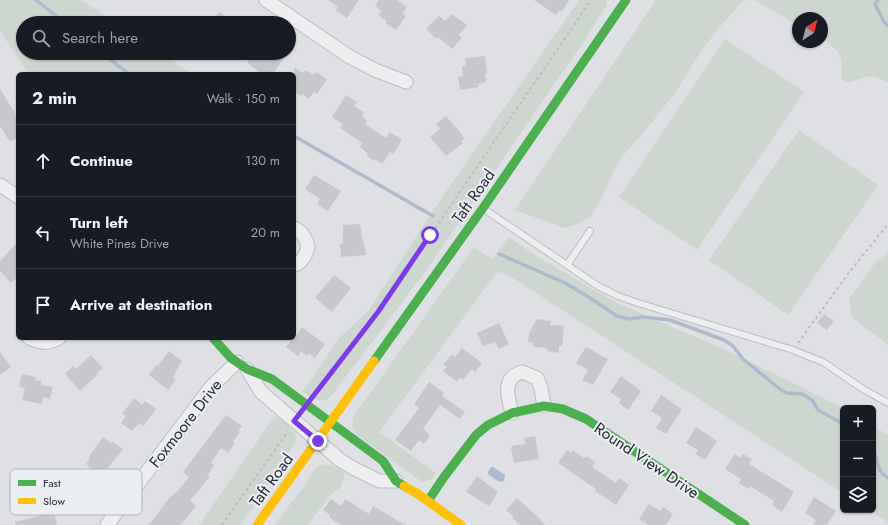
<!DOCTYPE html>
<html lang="en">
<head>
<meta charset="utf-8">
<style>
  :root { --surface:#171b24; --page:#20242c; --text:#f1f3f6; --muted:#9ea1a6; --line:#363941 }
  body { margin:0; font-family:Jost,sans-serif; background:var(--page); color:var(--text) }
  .controls { position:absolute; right:12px; bottom:12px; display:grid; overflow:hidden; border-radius:6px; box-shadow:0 1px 3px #0004 }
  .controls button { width:36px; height:36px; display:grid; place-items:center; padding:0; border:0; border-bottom:1px solid var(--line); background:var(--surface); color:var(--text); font:20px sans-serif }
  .compass { position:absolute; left:792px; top:12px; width:36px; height:36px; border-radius:50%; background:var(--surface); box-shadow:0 1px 3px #0004; rotate:36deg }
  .stop { position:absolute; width:12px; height:12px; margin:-9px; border:3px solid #7c3aed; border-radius:50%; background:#fff }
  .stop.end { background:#7c3aed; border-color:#fff; box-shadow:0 1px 4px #0008 }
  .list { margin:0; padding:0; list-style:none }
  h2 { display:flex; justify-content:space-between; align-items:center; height:52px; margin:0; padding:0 16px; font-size:17px }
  h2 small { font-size:13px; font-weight:400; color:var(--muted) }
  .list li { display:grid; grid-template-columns:26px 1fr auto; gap:12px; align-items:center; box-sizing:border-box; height:72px; padding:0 16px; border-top:1px solid var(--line) }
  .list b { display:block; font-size:15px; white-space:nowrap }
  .list p { margin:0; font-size:13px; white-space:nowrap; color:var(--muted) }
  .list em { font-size:13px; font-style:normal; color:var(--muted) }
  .icon { flex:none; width:22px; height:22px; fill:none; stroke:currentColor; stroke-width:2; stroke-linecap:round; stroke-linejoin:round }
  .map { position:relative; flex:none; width:888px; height:525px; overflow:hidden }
  .search { position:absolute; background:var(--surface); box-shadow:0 1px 3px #0004; left:16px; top:16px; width:280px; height:44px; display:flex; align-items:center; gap:10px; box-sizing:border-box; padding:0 14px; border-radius:22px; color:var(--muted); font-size:15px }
  .panel { position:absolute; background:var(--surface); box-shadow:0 1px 3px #0004; left:16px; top:72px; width:280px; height:268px; border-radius:6px }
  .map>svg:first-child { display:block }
</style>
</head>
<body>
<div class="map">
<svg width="888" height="525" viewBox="0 0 888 525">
  <rect width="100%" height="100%" fill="#dee0e3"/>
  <!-- green -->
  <path fill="#ced7cf" d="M0 0H82L116 23H23V53H161L192 74H29L0 31Z
    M579 0H607V5L578 50 425 272 331 396C321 406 312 398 302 391L309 383 339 338 369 310 436 206Z
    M656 0H748L743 1 718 29 700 53 677 90 650 125 621 158 616 167 600 202 591 215 581 223 564 228 515 210Z
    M754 0H888V83C866 70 867 79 845 83L841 77C845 58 838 48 822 39V18H798V25Z
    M725 39 804 92 697 250 619 197Z
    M799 130 878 185 788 315 709 260Z
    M509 237 539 258 619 304 726 350 843 408V493L516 280 498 271 379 432 436 473C432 479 429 481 422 482L356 434 352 427 353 417 474 247 492 259Z
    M888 251V345L852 317 849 299 877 260 882 259Z
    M275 416C284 422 298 429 296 442L241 525H199Z
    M873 426 888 435V522L869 510H873Z
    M323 465H332L345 473 341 487 331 494 308 525H274L305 485 315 469Z"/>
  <!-- water -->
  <path fill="#aebbcd" d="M491 467H493L505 475 504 481 499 482 488 474V472Z"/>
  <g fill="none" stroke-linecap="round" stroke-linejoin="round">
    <!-- stream -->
    <path stroke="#aebbcd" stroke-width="3.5" d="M36 0 65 23
      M878 0 875 4 884 22 888 26
      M102 53 129 74
      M294 136 433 216
      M499 254 565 283 587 296 617 316 629 319 643 317 670 320 724 340 733 346 743 359 781 390 787 393 802 394 812 400 818 410 843 424
      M873 451C880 462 875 470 888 478"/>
  </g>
  <!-- building -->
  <path fill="#c7c8cb" d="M328 0H359L347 18 336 10 338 7Z
    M379 0H397L407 7 403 14 406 16 396 30 385 23 387 21 378 15 381 11 375 6Z
    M534 0H569L562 12 559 10 556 15Z
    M219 12 234 23H211Z
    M452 14 467 25 459 35 462 38 452 49 438 37 436 39 426 29 439 16 445 21Z
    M253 53H287L273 74H256L258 71 247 63Z
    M485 56 487 73 485 74 486 82 478 84 479 87 460 90 458 77 463 76 462 66 466 65 465 58Z
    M294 67 303 73 305 70 314 75 316 72 327 79 317 94 314 92 309 99 302 94 301 96 294 91Z
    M0 89 15 113 14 114 18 120V137L10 142 0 126Z
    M346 95 357 102 354 106 364 112 362 116 367 120 365 124 386 138 390 132 402 140 393 154 390 152 382 164 375 159 374 161 367 156 368 154 360 147 362 143 340 128 343 124 332 117Z
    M446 116 465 138 461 141 463 143 446 156 430 137 440 129 436 124Z
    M314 175 341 191 328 211 317 204 320 199 305 189Z
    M360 224 363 243H364L366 255 341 257 340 244H343V225Z
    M18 242V276L11 283 0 271V261Z
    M334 275 351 288 332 312 315 298Z
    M824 314 834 321 827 330 817 323Z
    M537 319 551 321 550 325 564 326 562 346H559V353L547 351V348L533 347V343L528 342 529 333Z
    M499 323 509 344 499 349 495 342 483 346 477 333Z
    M302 327 325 344 315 358 309 354 307 356 301 351 298 356 286 347 293 338 294 337 295 338Z
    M586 347 608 359 593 385 582 380 588 370 576 363Z
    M462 348 482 363 475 372 472 369 463 380 460 377 457 382 443 371 447 367 443 365 452 354 455 357Z
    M169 351 182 361 173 377 176 379 168 390 149 375 156 365 158 366Z
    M0 352 11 367 0 375Z
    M91 355 103 368 97 373 98 374 80 391 65 374 73 366 76 369Z
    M22 374 36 377 35 380 42 381 41 385 53 387 50 399 43 397 42 404 22 400 25 388 19 387Z
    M621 376 641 391 628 410 619 403 621 399 610 392Z
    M429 382 444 393 442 396 465 412 460 419 440 405 423 429 430 435 424 444 419 440 411 451 395 440 419 408 414 404Z
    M661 395 682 409 666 434 656 428 662 418 651 411Z
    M134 398 142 405 145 401 156 409 143 426 139 423 132 431 121 423 126 416 122 414Z
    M226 415 242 426 238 431 240 432 233 442 235 443 228 453 221 448 211 463 214 465 208 475 210 476 190 501 196 506 181 525H149L169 498 177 492 189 477 183 472Z
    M696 427 717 441 705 460 695 454 698 450 686 443Z
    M535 436 539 459 514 463 511 448 512 446 525 444 524 438Z
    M103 437 112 444 113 442 123 449 106 470 104 468 99 474 86 464 90 458 89 457Z
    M567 450 571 453 573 450 584 458 586 456 595 462 592 467 616 483 619 478 629 485 616 505 595 491 596 489 558 463Z
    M735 454 740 458 743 454 752 459 749 464 794 492 782 512 772 505 774 501 750 486 748 489 739 483 741 479 725 469Z
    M477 476 498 492 489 506 466 492Z
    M814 497 836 511 827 525H813L816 520 805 513Z
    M517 498 539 518 545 525H520L512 518 514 517 506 510Z
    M331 499 341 506 345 499 369 514 373 506 405 525H340L329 517 330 515 323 510Z
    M649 504 660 511 663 507 673 514 666 525H648L639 519Z
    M54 512 57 525H15V522Z"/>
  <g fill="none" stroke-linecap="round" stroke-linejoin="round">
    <!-- lane casing -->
    <g stroke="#bcbec1" stroke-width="8">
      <path id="lane" d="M484 209 598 286 618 296 638 303 790 349 823 362 863 389 888 403
        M567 265 590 231"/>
    </g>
    <!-- street casing -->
    <g stroke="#bcbec1" stroke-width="15">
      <path id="street" d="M266 0 350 57 375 70 406 82
        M0 185 18 197
        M294 228C302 231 306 238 308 246 307 254 302 263 294 265
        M29 338C42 343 46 345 59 338
        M247 369 261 392 340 460 353 468 379 481H396
        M512 413C508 397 501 378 522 372L537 378 541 388 544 406
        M107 525 211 387 237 362"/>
    </g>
    <!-- path -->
    <path stroke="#bdbec4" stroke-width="2" stroke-dasharray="3 3" stroke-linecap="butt" d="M798 343 848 274 888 224
      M315 393 378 312 591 0
      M222 525 288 431"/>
    <!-- lane -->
    <use href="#lane" stroke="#eeeef0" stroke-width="6"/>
    <!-- street -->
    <use href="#street" stroke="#eeeef0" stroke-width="13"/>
    <!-- fast -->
    <path stroke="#4caf50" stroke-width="9" d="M213 338 231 358 247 369 272 379 383 461 396 481 404 486
      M374 361 483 208 626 0
      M428 501 444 477 476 435 488 425 512 413 544 406 563 409 586 419 745 525"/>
    <!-- slow -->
    <path stroke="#ffc107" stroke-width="9" d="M404 486 418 494 461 525
      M257 525 374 361"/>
  </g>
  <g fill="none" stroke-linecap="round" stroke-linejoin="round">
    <!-- route -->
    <path stroke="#7c3aed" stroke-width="5" d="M318 441 294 421 378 312 430 235"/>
  </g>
  <g text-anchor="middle" stroke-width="4" stroke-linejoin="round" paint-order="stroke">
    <!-- street labels -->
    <g font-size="16" fill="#272d3b" stroke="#ebeef3">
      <text transform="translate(473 196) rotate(-55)" y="6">Taft Road</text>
      <text transform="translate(185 423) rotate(-52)" y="6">Foxmoore Drive</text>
      <text transform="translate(647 460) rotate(34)" y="6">Round View Drive</text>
      <text transform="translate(271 480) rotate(-54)" y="6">Taft Road</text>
    </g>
  </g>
  <!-- legend -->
  <rect x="10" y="469" width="132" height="46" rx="6" fill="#ebeef3" stroke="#b0b4bc" stroke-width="1"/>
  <rect x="18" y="480" width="18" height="6" fill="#4caf50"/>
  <rect x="18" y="498" width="18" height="6" fill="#ffc107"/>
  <g font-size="11" fill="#272d3b">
    <text x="43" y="487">Fast</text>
    <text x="43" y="505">Slow</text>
  </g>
</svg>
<div class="controls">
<button>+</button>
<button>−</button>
<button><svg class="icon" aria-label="layers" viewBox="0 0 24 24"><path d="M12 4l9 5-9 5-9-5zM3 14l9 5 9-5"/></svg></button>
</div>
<svg class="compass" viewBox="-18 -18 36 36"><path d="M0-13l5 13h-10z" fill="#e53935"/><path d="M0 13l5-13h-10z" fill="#9ea1a6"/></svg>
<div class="stop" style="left:430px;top:235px"></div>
<div class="stop end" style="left:318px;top:441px"></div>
<div class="search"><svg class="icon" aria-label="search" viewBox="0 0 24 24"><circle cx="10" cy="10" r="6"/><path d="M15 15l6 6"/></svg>Search here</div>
<section class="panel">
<h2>2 min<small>Walk · 150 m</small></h2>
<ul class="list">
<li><svg class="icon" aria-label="ahead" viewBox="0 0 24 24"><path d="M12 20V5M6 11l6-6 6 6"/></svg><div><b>Continue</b></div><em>130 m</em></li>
<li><svg class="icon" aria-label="left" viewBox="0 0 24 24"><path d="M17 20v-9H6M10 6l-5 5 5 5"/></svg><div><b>Turn left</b><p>White Pines Drive</p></div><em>20 m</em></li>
<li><svg class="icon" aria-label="arrive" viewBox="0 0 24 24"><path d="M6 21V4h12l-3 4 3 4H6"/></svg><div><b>Arrive at destination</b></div></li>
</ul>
</section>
</div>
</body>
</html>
